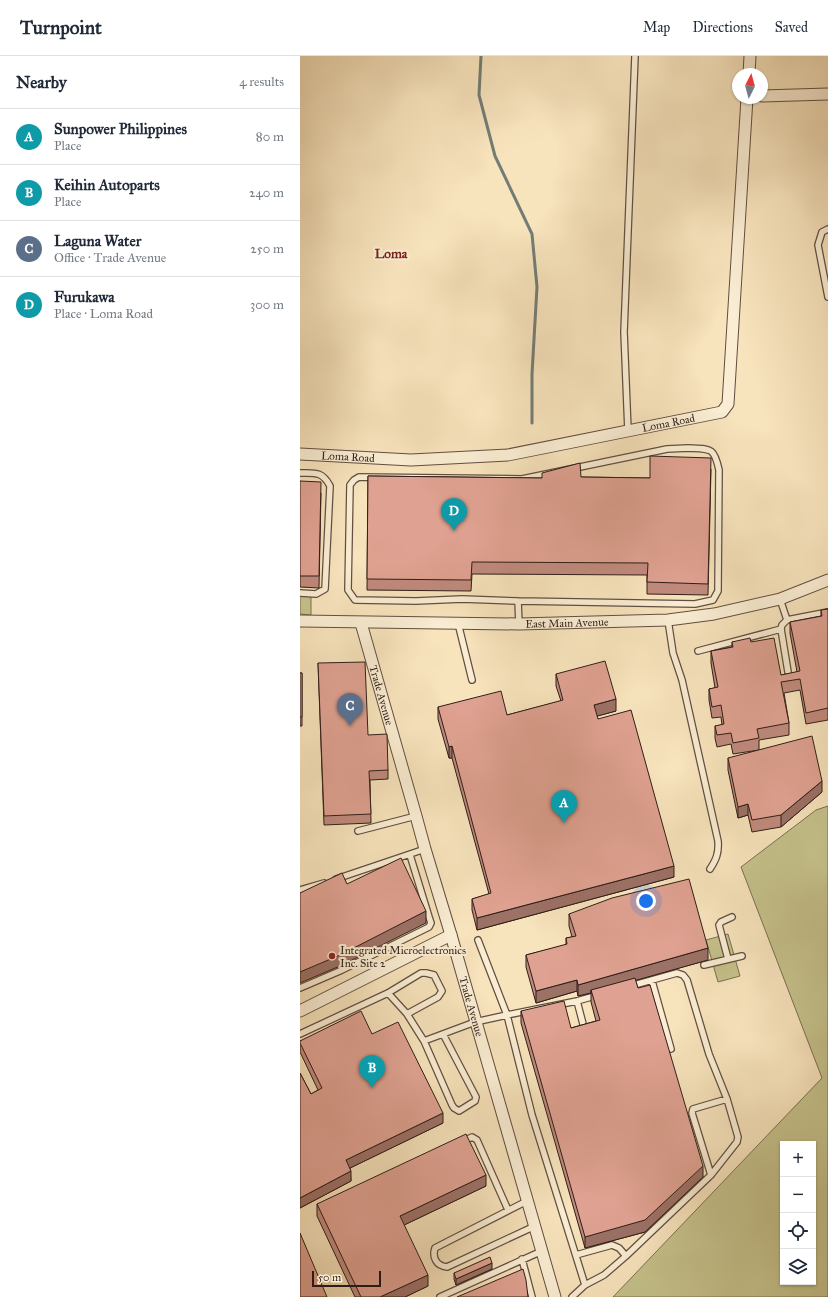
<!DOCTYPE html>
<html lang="en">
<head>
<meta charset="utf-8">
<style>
  :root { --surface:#fff; --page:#f2f2f3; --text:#1f2937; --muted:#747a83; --line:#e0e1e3; --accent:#8f2418 }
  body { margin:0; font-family:"IM FELL Great Primer",serif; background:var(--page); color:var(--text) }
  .controls { position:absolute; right:12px; bottom:12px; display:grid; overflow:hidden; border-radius:0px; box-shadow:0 1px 3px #0004 }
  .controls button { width:36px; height:36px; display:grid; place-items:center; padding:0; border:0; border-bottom:1px solid var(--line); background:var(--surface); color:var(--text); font:20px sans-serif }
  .compass { position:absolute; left:432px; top:12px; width:36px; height:36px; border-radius:50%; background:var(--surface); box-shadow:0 1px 3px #0004; rotate:6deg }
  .scale { position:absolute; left:12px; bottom:10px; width:69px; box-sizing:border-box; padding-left:4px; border:2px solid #2f1e18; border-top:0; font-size:11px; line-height:14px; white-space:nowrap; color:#2f1e18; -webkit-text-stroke:3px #faedd3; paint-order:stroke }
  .you { position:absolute; left:346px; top:845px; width:14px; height:14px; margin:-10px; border:3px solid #fff; border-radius:50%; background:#1a73e8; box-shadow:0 0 0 6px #1a73e833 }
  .badge { display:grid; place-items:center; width:26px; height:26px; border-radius:50%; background:var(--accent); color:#fff; font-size:13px; font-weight:700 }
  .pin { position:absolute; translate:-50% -33px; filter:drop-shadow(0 1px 2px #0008) }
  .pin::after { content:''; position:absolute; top:21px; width:14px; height:12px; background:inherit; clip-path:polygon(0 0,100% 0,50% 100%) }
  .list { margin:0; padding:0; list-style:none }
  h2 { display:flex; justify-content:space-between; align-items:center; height:52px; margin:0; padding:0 16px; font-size:17px }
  h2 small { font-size:13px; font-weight:400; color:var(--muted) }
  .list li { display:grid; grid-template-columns:26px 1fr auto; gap:12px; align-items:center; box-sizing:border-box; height:56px; padding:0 16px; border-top:1px solid var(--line) }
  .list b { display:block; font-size:15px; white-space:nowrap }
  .list p { margin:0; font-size:13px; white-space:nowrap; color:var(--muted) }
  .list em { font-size:13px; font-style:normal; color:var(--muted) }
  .icon { flex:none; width:22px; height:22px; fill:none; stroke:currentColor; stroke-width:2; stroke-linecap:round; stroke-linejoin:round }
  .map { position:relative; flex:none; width:528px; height:1241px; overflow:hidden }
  header { display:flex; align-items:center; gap:24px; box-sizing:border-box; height:56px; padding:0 20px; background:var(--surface); border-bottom:1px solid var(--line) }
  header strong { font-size:19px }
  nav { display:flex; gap:22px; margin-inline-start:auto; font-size:14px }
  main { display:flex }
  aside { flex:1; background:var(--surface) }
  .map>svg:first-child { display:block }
</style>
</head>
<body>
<header>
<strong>Turnpoint</strong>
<nav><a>Map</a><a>Directions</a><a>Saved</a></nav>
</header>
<main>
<aside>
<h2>Nearby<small>4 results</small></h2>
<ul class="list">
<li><span class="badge" style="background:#0f9aa8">A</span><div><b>Sunpower Philippines</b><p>Place</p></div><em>80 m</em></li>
<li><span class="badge" style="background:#0f9aa8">B</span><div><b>Keihin Autoparts</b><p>Place</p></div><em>240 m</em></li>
<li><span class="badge" style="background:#5c6f8a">C</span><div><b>Laguna Water</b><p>Office · Trade Avenue</p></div><em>250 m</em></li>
<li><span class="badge" style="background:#0f9aa8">D</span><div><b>Furukawa</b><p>Place · Loma Road</p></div><em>300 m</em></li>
</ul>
</aside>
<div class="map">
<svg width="528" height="1241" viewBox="0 0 528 1241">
  <rect width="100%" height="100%" fill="#f7e3bc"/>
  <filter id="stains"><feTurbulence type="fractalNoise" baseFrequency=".005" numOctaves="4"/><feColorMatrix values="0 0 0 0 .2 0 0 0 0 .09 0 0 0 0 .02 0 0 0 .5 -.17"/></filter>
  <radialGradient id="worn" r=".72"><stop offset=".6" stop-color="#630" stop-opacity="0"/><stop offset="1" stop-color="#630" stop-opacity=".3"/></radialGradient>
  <!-- green -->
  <path fill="#c5c18b" stroke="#7a7052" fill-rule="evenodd" d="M0 539H11V559L0 558Z
    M528 750V1241H313L522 1022 441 811 516 754ZM483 1088H513V1226H483Z
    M428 878 440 920 418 926 406 884Z"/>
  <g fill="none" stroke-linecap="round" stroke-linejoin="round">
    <!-- stream -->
    <path stroke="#727d76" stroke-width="3" d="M181 0 179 39 195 100 232 178 237 231 232 318V367"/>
    <!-- service casing -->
    <g stroke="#614f41" stroke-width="8">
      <path id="service" d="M528 173 522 176 518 189 528 241
        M328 375 324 276 335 0
        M388 392C411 393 414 391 419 414L418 535 413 544 395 548 218 545 162 543 116 545 55 544 48 534 50 429 54 424 59 421 222 423 367 393Z
        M0 417C15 417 22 415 30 430L25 533 16 538 0 537
        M480 543 487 564 482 569 481 573 489 622
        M218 545 219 568
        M368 564 373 597 382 624 418 785C419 797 416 804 410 813
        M487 564 528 556
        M158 567 172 624
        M398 595 481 573
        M58 775 116 760
        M36 823 125 793
        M0 834 24 827
        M428 903 419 869 421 866 432 861
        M404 909 442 900
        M377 917 383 919 387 924 409 998 427 1043 438 1081 437 1086 411 1119 326 1200 304 1219 285 1229 232 1059 207 959 277 945Z
        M352 925 371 993
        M0 932 42 914 129 871 131 867 129 861 110 799
        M88 937 107 958 124 985 152 1049 154 1052 159 1055 175 1045 176 1041 143 978
        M277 945 283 968
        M0 978 88 937 121 917H126L134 919 142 935 138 941 107 958
        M124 985 175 966 207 959 178 884
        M162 1086 172 1081 177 1084 208 1154
        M411 1119 392 1057 393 1053 427 1043
        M227 1145 135 1192C132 1201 136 1210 147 1211L235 1170
        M276 1199 312 1189 319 1192 326 1200
        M222 1203 232 1241
        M140 1241 242 1195
        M272 1241 285 1229"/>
    </g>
    <!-- minor casing -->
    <g stroke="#614f41" stroke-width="13">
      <g id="minor">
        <path d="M449 18 450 0"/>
        <path d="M462 40 528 38"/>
        <path id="s1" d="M0 398 111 404 208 399 422 356 428 348 447 42"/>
        <path id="s2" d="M0 565 219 568 368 564 414 558 480 543 528 524"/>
        <path id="s3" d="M61 567 116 760 125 793 151 879 255 1241"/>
        <path d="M0 955 151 879"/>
      </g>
    </g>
    <!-- service -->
    <use href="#service" stroke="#faedd3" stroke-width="5.5"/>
    <!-- minor -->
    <use href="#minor" stroke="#faedd3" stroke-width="11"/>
  </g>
  <!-- wall -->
  <path fill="#c08a7d" stroke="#2f1e18" d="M411 413 408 539 347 538V519L172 518 171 535 67 534 68 420 242 422 281 421 350 422Z
    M0 425 21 437 19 532 0 531Z
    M528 553V664L506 668 500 634 484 637 489 667V679L459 684V694L433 698 431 688 417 691 415 682V670L422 669 421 661 412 662 409 644V633L415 632 411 607V595L432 591V586H451L481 619 497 616 490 577V566L521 560V554Z
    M18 607 68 679 88 714V723L70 724 71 767 24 769Z
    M0 617H2V670H0Z
    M256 618 316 655 297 660 298 663 374 821 177 874 172 854V843L189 838 152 702H149L138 663V651L207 659 261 645 256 630Z
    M428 702 522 736 481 771 452 776 448 759 438 762 428 714Z
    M269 858 408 904 335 924 338 932 403 1121 345 1176 285 1192 221 967V955L271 972 296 965 291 946V937L278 940 277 935 236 947 226 911V899L266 889V882L272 881 269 870Z
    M72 978 143 1067 50 1112 51 1125 0 1152V1017L11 1038 18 1034 0 996V985Z
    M186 1130 104 1169 128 1230 105 1241H55L17 1160V1148Z
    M192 1213 156 1229 154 1223V1217Z"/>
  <!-- shaded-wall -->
  <path fill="#9c7166" stroke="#2f1e18" d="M316 643V655L294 661V649Z
    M152 690V702H149V691Z
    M522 725V736L481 771V759Z
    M448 748V759L438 762V751Z
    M374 810V821L177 874V862Z
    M126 855V867L40 910 0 927V916Z
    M408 892V904L291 937V934V937L278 940V929Z
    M277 924V935L236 947V935Z
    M143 1057V1067L46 1114V1104Z
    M403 1110V1121L345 1176 285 1192V1181Z
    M51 1115V1125L0 1152V1142Z
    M186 1119V1130L100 1171V1160Z
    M192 1207V1213L156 1229V1223Z
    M128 1219V1230L105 1241H80Z"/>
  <!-- building -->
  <path fill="#dfa191" stroke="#2f1e18" d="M350 400 411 402 408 528 347 526 348 507 172 506 171 524 67 523 68 420 242 422V417L280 407 281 421 350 422Z
    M0 425 21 426 19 520H0Z
    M528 553V652L506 657 500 623 481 626 489 667 457 673 459 682 433 687 431 677 417 679 415 670 424 668 421 649 412 651 409 633 418 631 411 595 433 591 432 586 450 582 451 586 474 582 481 619 500 615 490 566 522 560 521 554Z
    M305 605 316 643 294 649 298 663 331 654 374 810 177 862 172 843 191 837 152 690 149 691 138 651 201 635 207 659 263 644 256 618Z
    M65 606 68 679 87 678 88 714 69 715 71 758 24 760 18 607Z
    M0 617H2V661H0Z
    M512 680 522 725 481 759 452 764 448 748 438 751 428 702Z
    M101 802 126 855 40 899 0 916V837L42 817 47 828Z
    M389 823 408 892 278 929 277 924 236 935 226 899 267 888 266 882 276 880 269 858 312 842Z
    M335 922 338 932 350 929 403 1110 345 1164 285 1181 221 955 264 945 271 972 300 964 291 934Z
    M61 955 72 978 98 966 143 1057 46 1104 51 1115 0 1142V1017L11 1038 22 1032 0 987V985Z
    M166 1078 186 1119 100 1160 128 1219 80 1241H61L17 1148Z
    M0 1177 27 1241H0Z
    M190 1201 192 1207 156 1223 154 1217Z
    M223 1213 226 1224 228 1241H157Z"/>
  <!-- markers -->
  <circle fill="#8f2418" stroke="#faedd3" stroke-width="1.5" cx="32" cy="900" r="4"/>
  <g text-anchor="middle" stroke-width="4" stroke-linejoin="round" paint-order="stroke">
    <!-- street labels -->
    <g font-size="11" fill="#2f1e18" stroke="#faedd3">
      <text dy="4" stroke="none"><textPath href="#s1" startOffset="372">Loma Road</textPath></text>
      <text dy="4" stroke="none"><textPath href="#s1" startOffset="48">Loma Road</textPath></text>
      <text dy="4" stroke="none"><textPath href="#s2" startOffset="267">East Main Avenue</textPath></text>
      <text dy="4" stroke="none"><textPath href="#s3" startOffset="75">Trade Avenue</textPath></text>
      <text dy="4" stroke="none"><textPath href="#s3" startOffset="399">Trade Avenue</textPath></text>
    </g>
    <!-- poi labels -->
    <g font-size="11" fill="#2f1e18" stroke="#faedd3" text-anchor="start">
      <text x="40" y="898">Integrated Microelectronics<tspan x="40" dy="13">Inc. Site 2</tspan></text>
    </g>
    <!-- quarter labels -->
    <g font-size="13" font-weight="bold" fill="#7a1f14" stroke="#faedd3">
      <text x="91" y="202">Loma</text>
    </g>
  </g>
  <rect width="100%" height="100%" filter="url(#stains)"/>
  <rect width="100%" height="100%" fill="url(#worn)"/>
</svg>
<div class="controls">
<button>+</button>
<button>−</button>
<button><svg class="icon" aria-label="locate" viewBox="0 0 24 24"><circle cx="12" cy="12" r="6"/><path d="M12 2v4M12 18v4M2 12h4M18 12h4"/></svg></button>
<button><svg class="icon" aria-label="layers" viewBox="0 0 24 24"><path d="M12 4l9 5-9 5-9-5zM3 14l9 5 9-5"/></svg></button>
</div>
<svg class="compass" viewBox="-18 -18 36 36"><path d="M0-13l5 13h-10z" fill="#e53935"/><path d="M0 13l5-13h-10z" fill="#747a83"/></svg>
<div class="scale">50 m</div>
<div class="you"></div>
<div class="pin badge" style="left:264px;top:767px;background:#0f9aa8">A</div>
<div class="pin badge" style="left:72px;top:1032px;background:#0f9aa8">B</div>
<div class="pin badge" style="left:50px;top:670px;background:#5c6f8a">C</div>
<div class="pin badge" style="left:154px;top:475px;background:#0f9aa8">D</div>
</div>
</main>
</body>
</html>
